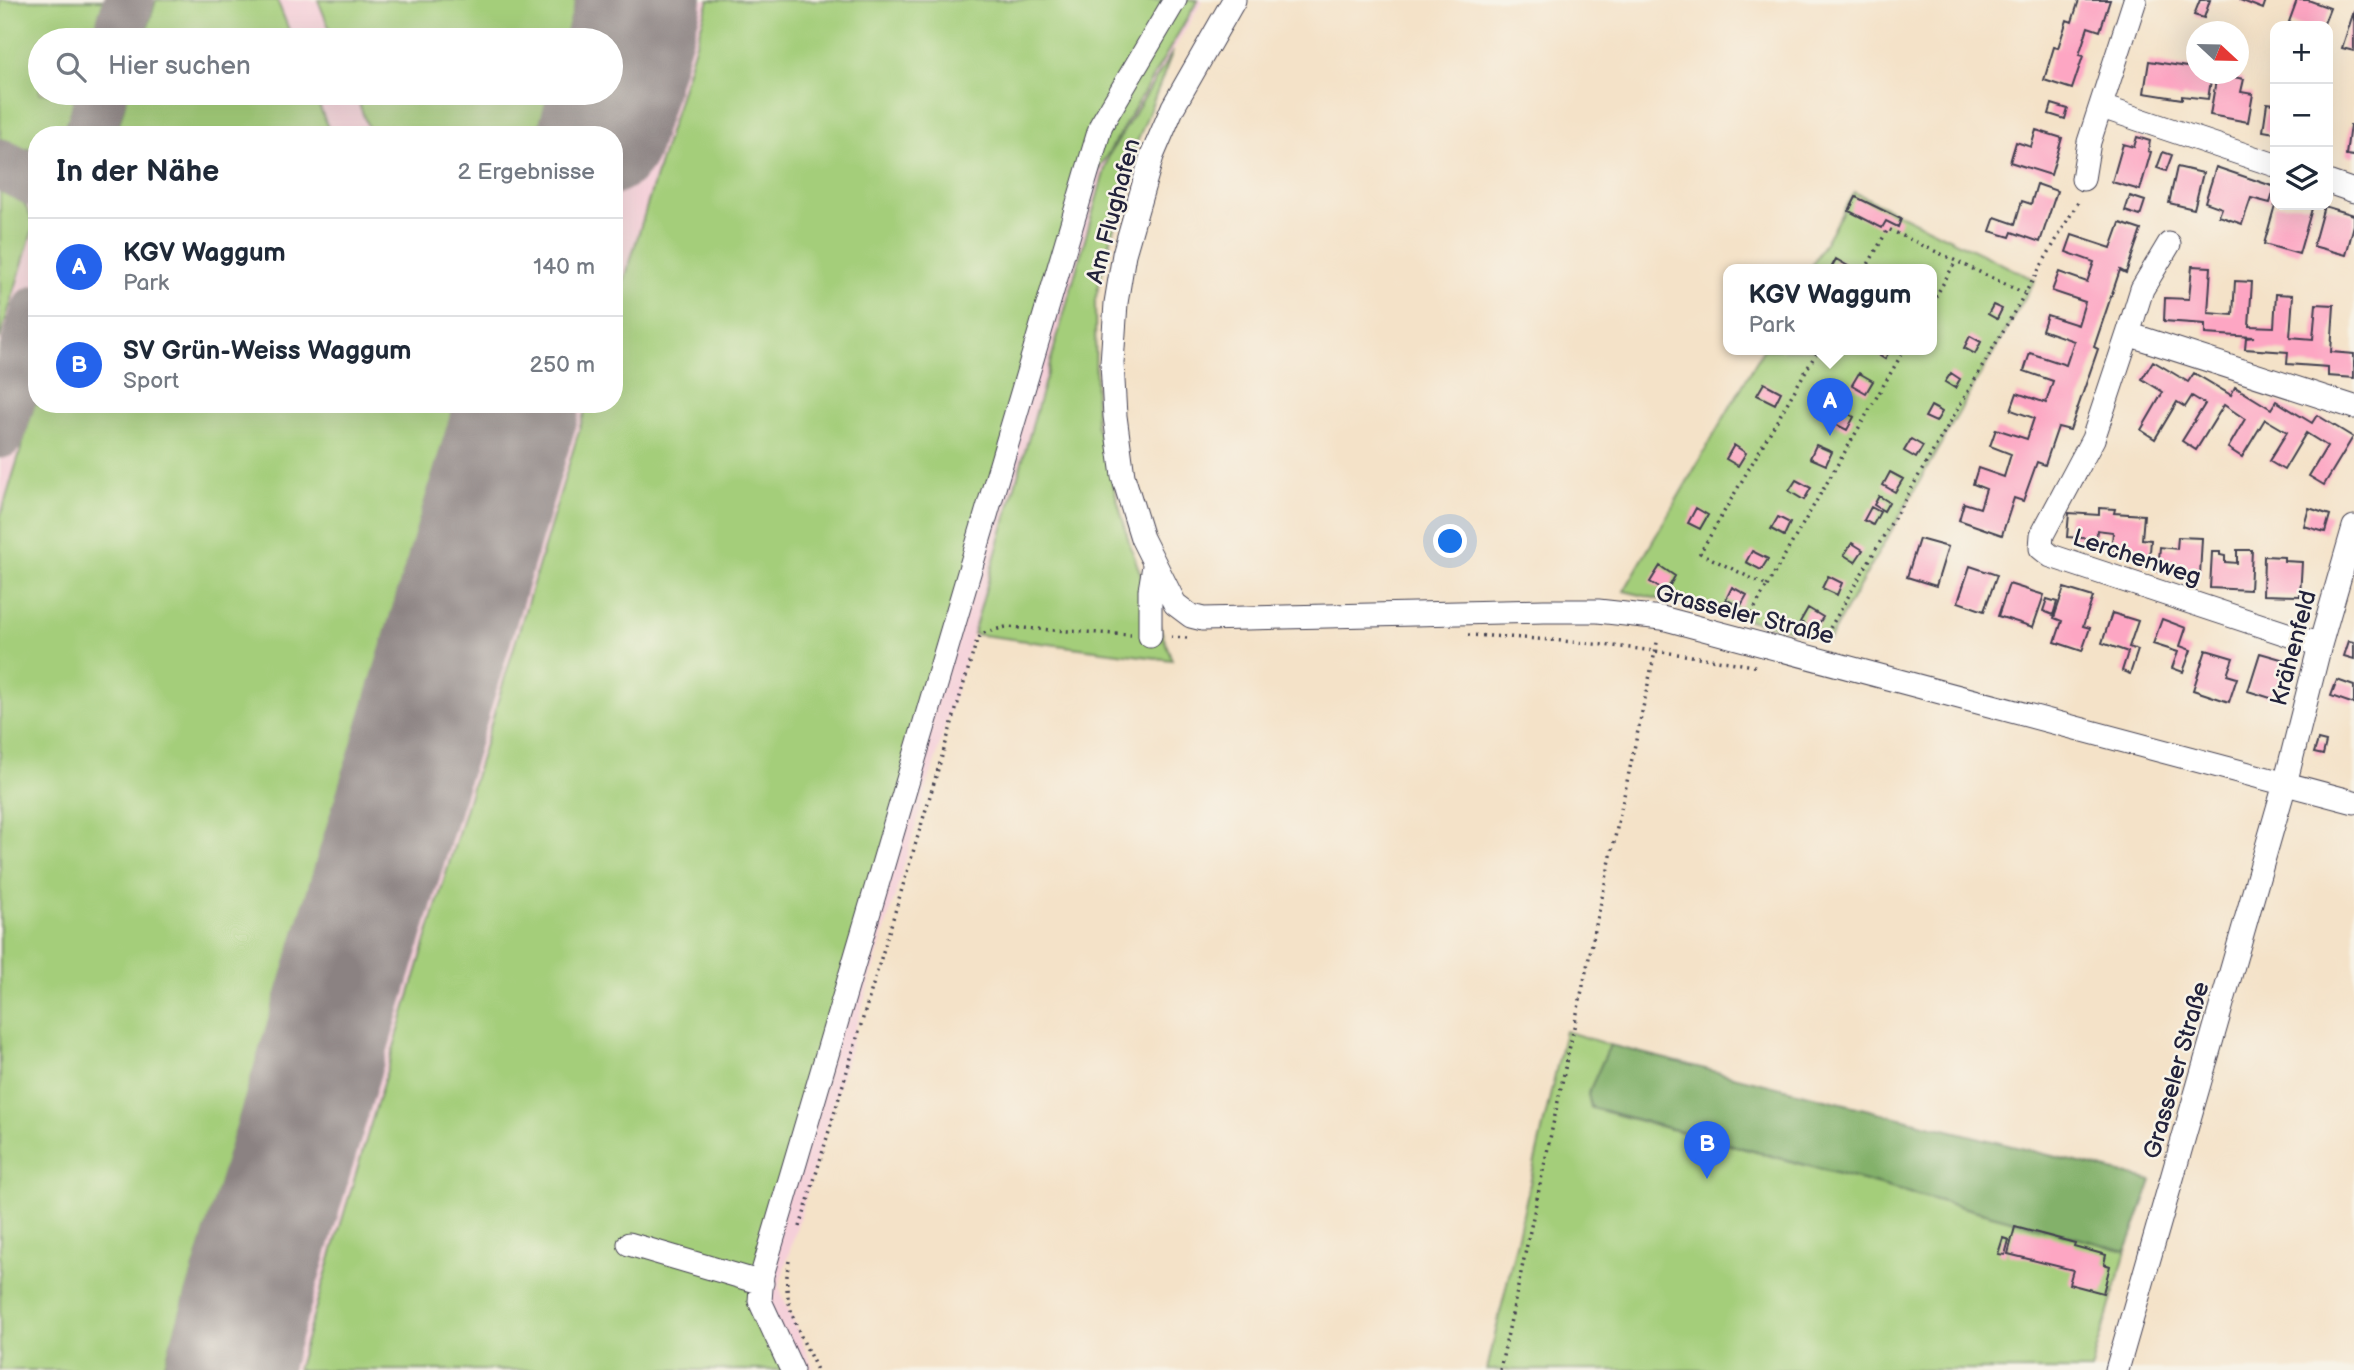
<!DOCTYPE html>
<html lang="de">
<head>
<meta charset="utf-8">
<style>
  :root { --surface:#fff; --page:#f2f2f3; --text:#1f2937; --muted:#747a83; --line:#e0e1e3; --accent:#2563eb }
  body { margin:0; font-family:"Balsamiq Sans",sans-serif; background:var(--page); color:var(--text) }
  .controls { position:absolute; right:21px; top:21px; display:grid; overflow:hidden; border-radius:14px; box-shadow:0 7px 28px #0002 }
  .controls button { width:63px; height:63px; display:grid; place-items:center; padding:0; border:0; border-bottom:2px solid var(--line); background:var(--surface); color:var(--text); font:35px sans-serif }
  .compass { position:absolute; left:2186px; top:21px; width:63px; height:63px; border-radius:50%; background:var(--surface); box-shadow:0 7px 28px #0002; rotate:112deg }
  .you { position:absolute; left:1451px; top:542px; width:24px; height:24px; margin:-18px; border:5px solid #fff; border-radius:50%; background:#1a73e8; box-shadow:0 0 0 10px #1a73e833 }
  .badge { display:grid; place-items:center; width:46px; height:46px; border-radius:50%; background:var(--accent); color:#fff; font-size:23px; font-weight:700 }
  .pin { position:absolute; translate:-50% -58px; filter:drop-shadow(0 2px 4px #0008) }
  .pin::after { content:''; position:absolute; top:37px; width:24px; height:21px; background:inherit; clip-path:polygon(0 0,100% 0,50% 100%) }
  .popup { position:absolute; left:1723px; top:264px; width:214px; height:91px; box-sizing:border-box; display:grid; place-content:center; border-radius:14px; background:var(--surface); filter:drop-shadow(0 2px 5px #0005); font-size:23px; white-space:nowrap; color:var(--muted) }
  .popup b { font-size:26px; color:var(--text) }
  .popup::after { content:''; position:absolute; left:50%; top:100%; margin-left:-14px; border:14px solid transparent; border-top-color:var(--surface) }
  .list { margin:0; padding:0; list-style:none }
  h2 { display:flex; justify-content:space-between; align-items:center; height:91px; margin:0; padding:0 28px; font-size:30px }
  h2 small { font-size:23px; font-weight:400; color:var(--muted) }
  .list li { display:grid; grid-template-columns:46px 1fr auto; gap:21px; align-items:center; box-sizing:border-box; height:98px; padding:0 28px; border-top:2px solid var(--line) }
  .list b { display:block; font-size:26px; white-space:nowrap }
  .list p { margin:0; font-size:23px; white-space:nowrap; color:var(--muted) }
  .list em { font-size:23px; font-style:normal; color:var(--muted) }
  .icon { flex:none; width:38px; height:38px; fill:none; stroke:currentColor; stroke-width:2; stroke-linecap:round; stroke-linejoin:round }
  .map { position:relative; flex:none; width:2354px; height:1370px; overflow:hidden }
  .search { position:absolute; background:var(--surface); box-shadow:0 7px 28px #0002; left:28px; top:28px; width:595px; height:77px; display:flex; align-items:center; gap:18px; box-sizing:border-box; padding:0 24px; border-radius:38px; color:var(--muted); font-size:26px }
  .panel { position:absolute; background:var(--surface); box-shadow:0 7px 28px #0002; left:28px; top:126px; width:595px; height:287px; border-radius:28px }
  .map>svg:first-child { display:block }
</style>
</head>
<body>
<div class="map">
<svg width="2354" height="1370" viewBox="0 0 2354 1370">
  <rect width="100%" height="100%" fill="#f7f3e8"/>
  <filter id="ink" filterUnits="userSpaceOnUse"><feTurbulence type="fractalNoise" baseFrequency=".0143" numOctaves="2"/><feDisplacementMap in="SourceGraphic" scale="14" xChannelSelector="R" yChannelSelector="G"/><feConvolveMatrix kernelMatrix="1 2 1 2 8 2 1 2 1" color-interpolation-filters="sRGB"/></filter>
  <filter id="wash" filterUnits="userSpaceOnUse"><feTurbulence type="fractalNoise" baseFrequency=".00686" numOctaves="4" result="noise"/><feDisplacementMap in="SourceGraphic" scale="28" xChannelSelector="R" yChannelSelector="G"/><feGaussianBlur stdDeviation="1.57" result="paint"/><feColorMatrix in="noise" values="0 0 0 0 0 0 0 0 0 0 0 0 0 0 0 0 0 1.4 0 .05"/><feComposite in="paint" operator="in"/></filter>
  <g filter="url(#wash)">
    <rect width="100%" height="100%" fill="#f4e2c8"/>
    <!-- built -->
    <path fill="#f5cfd9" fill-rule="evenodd" d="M0 0H1203L1111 157 986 589 779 1287 814 1370H0ZM40 40H611V93H40ZM37 135H614V404H37Z"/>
    <!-- green -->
    <path fill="#a4ce7a" stroke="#63785a" stroke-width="2" d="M0 0H104L92 40H40V93H76L69 118 64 128 57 135H37V147C24 151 13 151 0 146Z
      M156 0H277L293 40H144Z
      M318 0H577L565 40H334Z
      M709 0H1198L1072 215 752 1296 787 1370H297L587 404H614V315Z
      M1173 51 1134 150 1095 300 1096 424 1130 545 1172 660 973 634 1109 155Z
      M128 93H314L331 135H116Z
      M355 93H549L537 135H371Z
      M0 178C16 188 28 206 34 225L0 339Z
      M1854 192 2035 280 1829 639 1624 591 1763 350H1932V270H1809Z
      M37 396V404H456L163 1370H0V518Z
      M1565 1031 1610 1045 1588 1094 1591 1108 2126 1251 2091 1370H1487Z"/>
    <!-- forest -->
    <path fill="#83b16a" stroke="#526a52" stroke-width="2" d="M1610 1045 2152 1181 2126 1251 1591 1107 1588 1094Z"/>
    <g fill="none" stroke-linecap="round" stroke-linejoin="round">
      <!-- taxiway -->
      <path stroke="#8b8282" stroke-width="51" d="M117 40 129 0
        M89 135 102 93
        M0 164 37 182
        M0 433 37 311"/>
      <!-- runway -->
      <path stroke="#8b8282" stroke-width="124" d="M600 135 640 0
        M227 1370 518 404"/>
    </g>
    <g id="blocks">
      <!-- building -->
      <path fill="#fda6c3" d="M2079 0H2110L2100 31 2088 27 2079 55 2083 56 2072 89 2044 80 2054 47 2058 48 2067 20 2072 22Z
        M2200 0H2210L2204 18 2194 15Z
        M2240 0H2266L2263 9Z
        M2297 0H2308L2330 8 2323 26H2300L2289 22Z
        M2354 11V51L2342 48Z
        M2149 61 2187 67 2196 70V74H2212L2208 99 2182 96V99L2144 93Z
        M2217 74 2244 79 2241 92 2253 94 2248 122 2210 115Z
        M2267 103 2275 104V133L2263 131Z
        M2052 104 2068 109 2065 119 2049 114Z
        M2350 125H2354V156L2346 155Z
        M2036 130 2062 138 2051 175 2010 162 2016 142 2031 147Z
        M2137 137 2150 141 2148 151 2151 152 2140 190 2112 182 2123 144 2134 147Z
        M2163 152 2172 155 2166 171 2157 168Z
        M2177 167 2203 173 2194 209 2169 203Z
        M2216 167 2275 187 2270 203 2251 198 2242 224 2219 216 2222 208 2205 202Z
        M2037 184 2057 191 2040 242 2012 232 2010 237 1990 231 1995 217 2015 224 2022 201 2031 204Z
        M2130 196 2145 201 2140 216 2125 211Z
        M1856 197 1901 219 1898 227 1886 221 1882 228 1849 211Z
        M2275 205H2313L2299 254 2264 244Z
        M2324 206 2354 215V225L2346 255 2313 246Z
        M2120 223 2141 230 2126 273 2120 270 2094 347 2098 349 2070 430 2058 427 2045 465 2037 462 2023 501 2014 498 2002 535 1959 520 1964 503 1980 508 1986 489 1973 484 1978 468 2004 477 2011 454 1990 446 1996 429 2027 439 2034 418 2011 410 2017 393 2046 403 2053 381 2024 371 2030 353 2066 365 2074 341 2042 330 2047 315 2078 325 2085 302 2052 291 2059 272 2087 282 2094 262 2066 252 2072 235 2111 248Z
        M1836 259 1855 270H1830Z
        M2192 266 2211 267 2208 313 2233 315 2235 281 2252 282 2249 326 2274 327 2276 294 2293 295 2290 337 2313 339 2316 304 2334 305 2331 352 2354 354V378L2328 376V367L2287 364 2288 352 2245 349 2246 338 2254 337 2205 334V324L2164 321 2165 298 2189 299Z
        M1993 305 2002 309 1997 319 1988 314Z
        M1970 336 1981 342 1975 354 1964 348Z
        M1870 350H1890L1885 359Z
        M2153 361 2188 382 2194 373 2231 395 2235 387 2271 409 2276 401 2312 423 2317 415 2353 437 2324 485 2309 476 2327 446 2306 433 2284 470 2269 461 2287 432 2265 419 2242 457 2228 448 2245 419 2224 405 2196 450 2182 441 2205 404 2192 396 2185 407 2177 402 2155 439 2141 430 2163 392 2142 379Z
        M1859 373 1873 381 1866 393 1852 385Z
        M1951 373 1960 379 1955 388 1945 382Z
        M1764 383 1781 392 1775 404 1757 395Z
        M1931 406 1942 412 1936 422 1925 417Z
        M1836 407 1854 417 1847 430 1829 421Z
        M1911 439 1923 446 1916 458 1904 451Z
        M1734 445 1746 453 1738 466 1726 459Z
        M1816 445 1832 452 1826 465 1810 458Z
        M1890 472 1903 479 1895 492 1883 485Z
        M1796 480 1811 488 1804 500 1789 491Z
        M1879 496 1889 502 1884 511 1874 505Z
        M1871 507 1880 512 1873 525 1864 520Z
        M1696 508 1708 515 1700 529 1688 523Z
        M2099 508 2115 509 2114 513 2144 515 2142 539 2151 540 2149 564H2140V554L2111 551 2113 532 2097 530 2096 539 2067 537 2069 513 2099 515Z
        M2309 508 2330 515 2325 532 2304 526Z
        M1778 517 1790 523 1784 536 1771 529Z
        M2178 537 2202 538 2200 575 2158 572 2160 547 2177 549Z
        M1919 539 1948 547 1936 586 1907 577Z
        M1852 543 1863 550 1855 562 1844 555Z
        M2237 550H2252L2250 590 2210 588 2212 552H2220V555L2225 556V562L2237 563Z
        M1752 551 1768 559 1761 570 1746 562Z
        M2264 556 2284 557V561L2302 562 2300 596 2263 595Z
        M1660 566 1675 576 1666 592 1650 582Z
        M1970 566 1997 575 1984 611 1958 602Z
        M1828 576 1842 583 1837 595 1822 588Z
        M2009 584 2044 595 2033 627 1998 616Z
        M1732 587 1747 595 1740 607 1726 599Z
        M2064 588 2093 597 2083 626 2090 628 2082 651 2055 642 2062 621 2054 618Z
        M2047 599 2057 602 2053 615 2043 611Z
        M1808 608 1823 617 1815 630 1800 622Z
        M2112 613 2138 621 2129 647 2138 650 2130 674 2122 671 2128 652 2102 643Z
        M2162 619 2186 628 2180 646 2191 650 2183 672 2172 668 2178 652 2153 644Z
        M2349 641 2354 642V659L2344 656Z
        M2206 650 2233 658 2227 675 2237 678 2229 702 2193 690Z
        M2260 653 2288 661 2277 700 2248 691Z
        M2337 680 2354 686V704L2331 696Z
        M2318 740 2326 742 2323 755 2314 753Z
        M2015 1227 2075 1243 2074 1246 2106 1255 2104 1264 2110 1266 2103 1293 2069 1284 2073 1270 2008 1254Z
        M2003 1238 2009 1240 2005 1255 1998 1254Z"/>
    </g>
  </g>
  <g filter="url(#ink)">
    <use href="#blocks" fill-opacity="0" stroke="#423f50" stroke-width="2"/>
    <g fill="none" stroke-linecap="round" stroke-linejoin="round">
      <!-- minor casing -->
      <g stroke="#423f50" stroke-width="25">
        <path id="minor" d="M1234 0 1173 107 1152 156 1124 254 1116 303 1112 363 1115 416 1123 476 1142 538 1175 604 1191 616 1203 619 1544 611H1598L1662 618 2354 802
          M2102 107 2275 165
          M2083 179 2089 142 2135 0
          M2328 182 2354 191
          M2128 334 2142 289 2169 244
          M1150 636V590L1154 566
          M2320 645 2051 556 2041 548 2042 535 2093 439 2128 334 2354 407
          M629 1244 762 1283
          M792 1370 760 1301 762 1275 1101 125 1175 0
          M2117 1370 2285 784 2320 645 2354 527"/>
      </g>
      <!-- path -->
      <path stroke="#423f50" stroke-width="3.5" stroke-dasharray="2 5" stroke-linecap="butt" d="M1865 270 1888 229 2024 293
        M1932 303 1956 261
        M1767 586 1904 350
        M1748 620 1767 586 1700 553 1818 350
        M1468 635C1566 639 1662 650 1759 667
        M1171 637 1187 638
        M1823 640 2080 199
        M800 1227 977 640 983 633 1006 627 1131 635
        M789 1261C780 1303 800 1333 817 1370
        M1500 1370 1658 638"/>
      <!-- minor -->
      <use href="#minor" stroke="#fff" stroke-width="23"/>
    </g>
  </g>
  <g text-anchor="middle" stroke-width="5" stroke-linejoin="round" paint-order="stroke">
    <!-- street labels -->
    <g font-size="24" fill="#22223b" stroke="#f7f3e8">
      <text transform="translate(1113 211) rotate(-75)" y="8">Am Flughafen</text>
      <text transform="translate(2137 557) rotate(18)" y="8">Lerchenweg</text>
      <text transform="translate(1745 614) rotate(14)" y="8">Grasseler Straße</text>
      <text transform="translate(2293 648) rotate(-75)" y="8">Krähenfeld</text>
      <text transform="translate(2176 1070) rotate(-74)" y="8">Grasseler Straße</text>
    </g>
  </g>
</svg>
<div class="controls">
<button>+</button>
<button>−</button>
<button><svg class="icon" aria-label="layers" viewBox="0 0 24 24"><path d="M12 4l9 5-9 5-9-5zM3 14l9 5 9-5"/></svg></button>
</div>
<svg class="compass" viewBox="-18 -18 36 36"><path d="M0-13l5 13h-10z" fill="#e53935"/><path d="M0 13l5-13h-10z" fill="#747a83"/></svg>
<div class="you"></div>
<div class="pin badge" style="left:1830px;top:436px">A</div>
<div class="popup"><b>KGV Waggum</b>Park</div>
<div class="pin badge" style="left:1707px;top:1179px">B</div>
<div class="search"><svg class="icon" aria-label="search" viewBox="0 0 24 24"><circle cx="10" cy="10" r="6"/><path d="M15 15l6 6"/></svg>Hier suchen</div>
<section class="panel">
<h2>In der Nähe<small>2 Ergebnisse</small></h2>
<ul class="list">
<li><span class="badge">A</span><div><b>KGV Waggum</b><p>Park</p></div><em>140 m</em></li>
<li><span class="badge">B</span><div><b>SV Grün-Weiss Waggum</b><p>Sport</p></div><em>250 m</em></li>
</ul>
</section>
</div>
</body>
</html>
